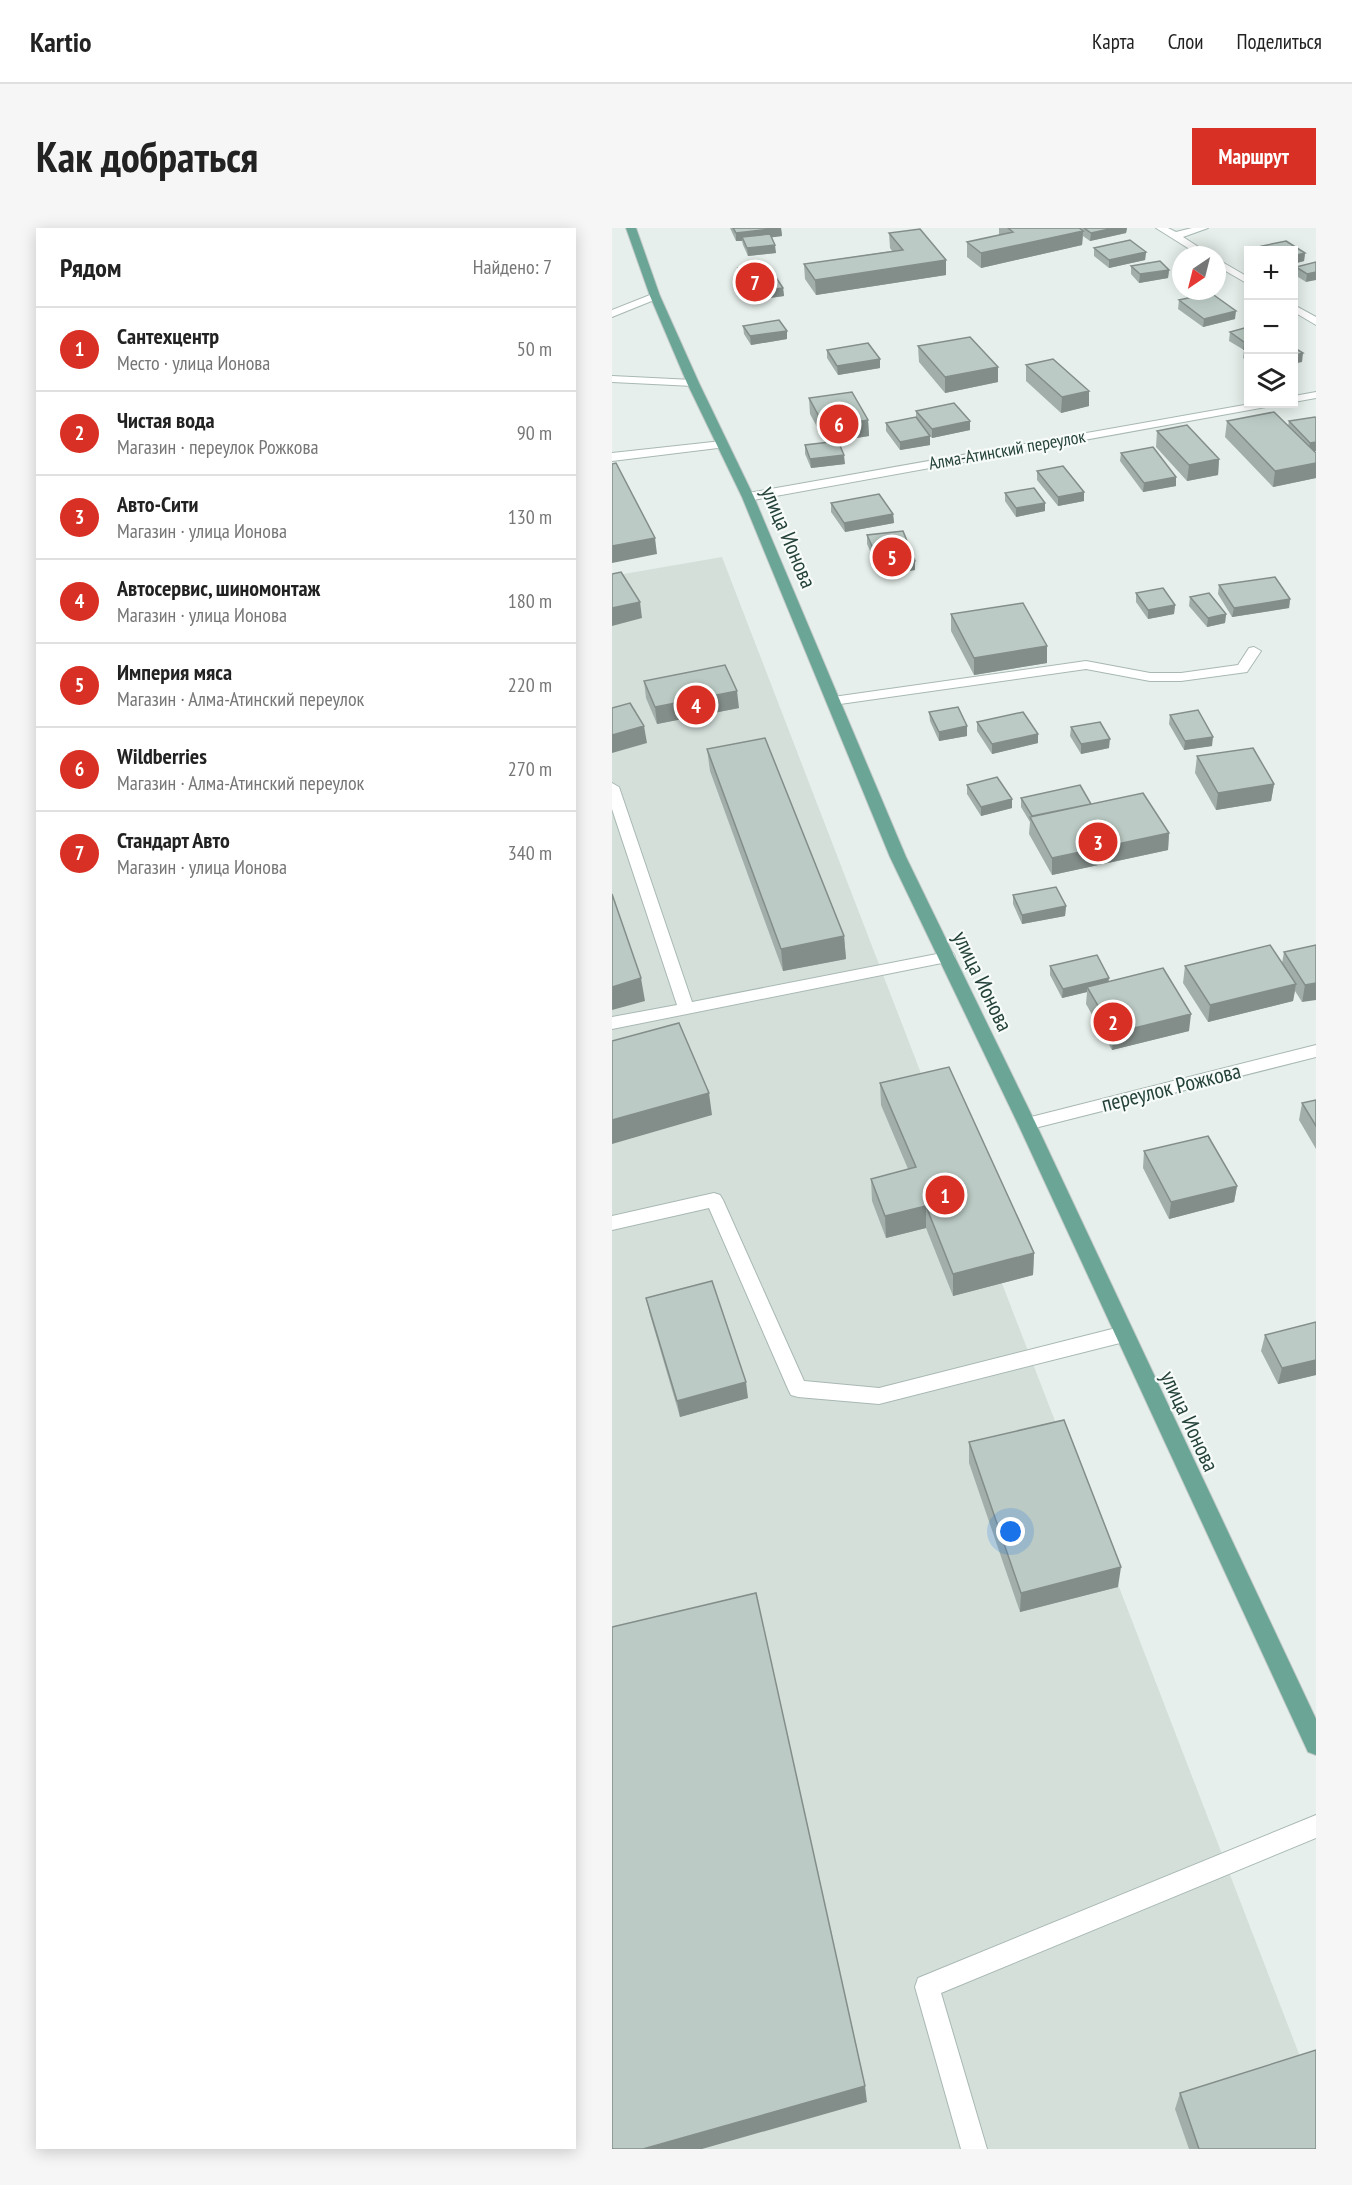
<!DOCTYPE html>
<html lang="ru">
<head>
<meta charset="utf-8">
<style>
  :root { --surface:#fff; --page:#f6f6f6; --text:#222; --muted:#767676; --line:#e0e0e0; --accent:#d93025 }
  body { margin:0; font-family:"PT Sans Narrow",sans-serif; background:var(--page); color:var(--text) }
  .controls { position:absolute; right:18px; top:18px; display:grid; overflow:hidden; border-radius:0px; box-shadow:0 3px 15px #0003 }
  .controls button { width:54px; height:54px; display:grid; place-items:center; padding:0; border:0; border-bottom:2px solid var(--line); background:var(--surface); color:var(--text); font:30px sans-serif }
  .compass { position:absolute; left:560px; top:18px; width:54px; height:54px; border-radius:50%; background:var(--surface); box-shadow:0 3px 15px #0003; rotate:215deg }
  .you { position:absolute; left:399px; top:1304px; width:21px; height:21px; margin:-15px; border:4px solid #fff; border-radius:50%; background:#1a73e8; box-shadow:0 0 0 9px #1a73e833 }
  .badge { display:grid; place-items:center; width:39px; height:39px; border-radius:50%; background:var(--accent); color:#fff; font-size:20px; font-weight:700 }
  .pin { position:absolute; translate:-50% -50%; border:3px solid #fff; box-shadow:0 2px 6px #0006 }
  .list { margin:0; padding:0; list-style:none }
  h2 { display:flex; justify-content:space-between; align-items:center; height:78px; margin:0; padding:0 24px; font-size:26px }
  h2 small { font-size:20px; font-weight:400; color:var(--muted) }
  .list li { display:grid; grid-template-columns:39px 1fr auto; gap:18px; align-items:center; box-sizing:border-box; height:84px; padding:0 24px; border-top:2px solid var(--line) }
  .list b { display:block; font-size:22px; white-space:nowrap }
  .list p { margin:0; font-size:20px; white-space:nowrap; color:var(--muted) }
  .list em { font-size:20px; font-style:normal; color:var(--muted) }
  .icon { flex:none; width:33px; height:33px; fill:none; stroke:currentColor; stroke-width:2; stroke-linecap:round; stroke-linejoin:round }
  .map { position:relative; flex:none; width:704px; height:1921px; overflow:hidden; border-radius:0px }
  header { display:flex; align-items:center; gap:36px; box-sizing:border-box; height:84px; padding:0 30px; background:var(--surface); border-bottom:2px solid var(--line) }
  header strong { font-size:28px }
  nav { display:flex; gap:33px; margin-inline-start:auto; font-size:21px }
  .intro { display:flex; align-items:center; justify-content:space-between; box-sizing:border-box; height:144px; padding:0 36px }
  h1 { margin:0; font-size:42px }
  .button { padding:15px 27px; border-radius:0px; background:var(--accent); color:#fff; font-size:21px; font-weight:700 }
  main { display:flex; gap:36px; padding:0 36px }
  aside { flex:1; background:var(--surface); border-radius:0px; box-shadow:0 3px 15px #0003 }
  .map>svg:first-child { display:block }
</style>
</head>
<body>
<header>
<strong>Kartio</strong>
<nav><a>Карта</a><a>Слои</a><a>Поделиться</a></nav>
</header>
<div class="intro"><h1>Как добраться</h1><a class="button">Маршрут</a></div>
<main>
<aside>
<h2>Рядом<small>Найдено: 7</small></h2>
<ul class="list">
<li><span class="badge">1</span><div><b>Сантехцентр</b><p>Место · улица Ионова</p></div><em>50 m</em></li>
<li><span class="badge">2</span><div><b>Чистая вода</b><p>Магазин · переулок Рожкова</p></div><em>90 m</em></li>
<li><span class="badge">3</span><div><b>Авто-Сити</b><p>Магазин · улица Ионова</p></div><em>130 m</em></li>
<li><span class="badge">4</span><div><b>Автосервис, шиномонтаж</b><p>Магазин · улица Ионова</p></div><em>180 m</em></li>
<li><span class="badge">5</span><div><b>Империя мяса</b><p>Магазин · Алма-Атинский переулок</p></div><em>220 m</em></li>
<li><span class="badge">6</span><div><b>Wildberries</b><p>Магазин · Алма-Атинский переулок</p></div><em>270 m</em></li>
<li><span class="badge">7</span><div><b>Стандарт Авто</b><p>Магазин · улица Ионова</p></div><em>340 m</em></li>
</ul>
</aside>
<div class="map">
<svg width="704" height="1921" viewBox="0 0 704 1921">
  <rect width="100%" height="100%" fill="#e6efeb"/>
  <!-- built -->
  <path fill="#d4dfda" d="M110 329 704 1870V1921H0V348Z"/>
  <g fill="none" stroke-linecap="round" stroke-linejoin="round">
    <!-- minor casing -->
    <g stroke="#a8b8b2" stroke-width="2">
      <path id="minor" d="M544 0H556L564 4 580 0H596L571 9 599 27H587Z
        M605 31 636 49V56L605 38Z
        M43 65 48 68 47 70 0 89V82Z
        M682 77 704 89V97L682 84Z
        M0 148 81 152 87 155 81 158 0 154Z
        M704 164V170L682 174V168Z
        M638 176H660L654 179 136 273 130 269 136 265Z
        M110 213 114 215V219L0 233V225Z
        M642 419 649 423 635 444 569 453H538L474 441 221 477 214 473 221 469 474 433 538 445H569L626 437 637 420Z
        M0 555 7 559 80 774 335 724 341 725 343 729 341 733 335 734 0 801V789L65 777 0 581Z
        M704 817V829L415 902 409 901 406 896 409 891 415 890Z
        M102 965 108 967 111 972 192 1153 267 1160 512 1098 519 1101 522 1106 519 1111 512 1114 267 1176 186 1169 179 1167 176 1161 97 980 0 1002V988Z
        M704 1587V1610L329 1765 375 1921H349L303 1759 306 1750Z"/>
    </g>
    <!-- major casing -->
    <g stroke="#c2cac8" stroke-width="2">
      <path id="major" d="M14 0H24L48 68 87 155 142 269 294 629 424 896 704 1491V1527L696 1524 406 896 278 629 130 269 75 155 38 68Z"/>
    </g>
    <!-- minor -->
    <use href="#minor" fill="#fff" fill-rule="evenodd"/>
    <!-- major -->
    <use href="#major" fill="#6aa596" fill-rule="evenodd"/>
  </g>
  <!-- wall -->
  <path fill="#a1aea9" d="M118 0H169L170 8 159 9 164 25 136 28 131 17 130 13H124Z
    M387 0H515L514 5 478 13 471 8 470 17 369 40 355 29V14L387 7Z
    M277 5 334 47 204 67 193 51 192 36 280 23 278 20Z
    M674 13 693 25 692 33 681 36V22H650V18Z
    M482 20 534 24 533 32 497 40 482 28Z
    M704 34 694 54 683 47 684 39Z
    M519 38 557 42 556 50 527 55 519 46Z
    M126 40 171 60 172 68 142 72 127 48Z
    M567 72 623 91 591 99 566 81Z
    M131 98 175 111 139 117 132 106Z
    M636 99V134L631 130 632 122 617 113 618 104Z
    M306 118 386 154 333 165 307 134Z
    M215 122 268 140 226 147 215 130Z
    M414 137 477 163V178L449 185 414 153Z
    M197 170 256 192 257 208 244 210 243 207H230L211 210 198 186Z
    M304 183 358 193V202L320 210 318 208V217L288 222 274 203V195L304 190Z
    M704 190V223H702L704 225V250L661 259 613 209 615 193 676 198 677 193Z
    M545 203 607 231 606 247 575 253 544 219Z
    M193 217 233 236 199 240 193 226Z
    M509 225 564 249V258L531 264 508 233Z
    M425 243 472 264V273L446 278 425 252Z
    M393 265 433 283 404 289 393 273Z
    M219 275 281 286 282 295 233 304 219 284Z
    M255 307 303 333V342L269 347 255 316Z
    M607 357 678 371 677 380 620 389 606 366Z
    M524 365 563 377 562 386 536 391 524 374Z
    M578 369 614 386 613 395 595 399 577 378Z
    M339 386 435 418V435L362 447 339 403Z
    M32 453 127 480 45 496 34 470Z
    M317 484 355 498V508L327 513 318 493Z
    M558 487 600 518 572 522 557 496Z
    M365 494 426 506V515L380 526 365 503Z
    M459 499 497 520 469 526 458 508Z
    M95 521 232 708 234 731 171 743 98 543Z
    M585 528 662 556 659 573 604 582 583 545Z
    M355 557 400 580 369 588 355 566Z
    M409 570 479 576 557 605 556 622 440 647 417 606 418 594 409 579Z
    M401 667 454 678 453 688 410 696 401 676Z
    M704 717 690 774 683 763 681 773 596 794 571 755 573 738 670 735 672 724Z
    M438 738 497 753 577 803 500 822 474 776 475 764 450 770 438 747Z
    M268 855 422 1025 421 1047 341 1068 314 1000 274 1010 260 973 259 951 296 941 269 877Z
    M704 872V921L687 892 690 875Z
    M532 923 625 958 622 974 557 991 531 940Z
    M34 1070 136 1170 68 1189 38 1087Z
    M704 1094V1147L666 1156 649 1123 653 1107Z
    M357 1214 506 1359 408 1384 357 1235Z
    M568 1865 704 1921H577L563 1881Z"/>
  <!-- shaded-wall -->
  <path fill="#838d89" d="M169 0 170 8 132 13 130 9V13H124V5Z
    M502 0H515L514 5 478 13 479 5Z
    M471 3 470 17 369 40V25Z
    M163 17 164 25 136 28 135 20Z
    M534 24 533 32 497 40V32Z
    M693 25 692 33 681 36V28Z
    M334 32V47L204 67 203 52Z
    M557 42 556 50 527 55 528 46Z
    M704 44V52L694 54 695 46Z
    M171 60 172 68 142 72 141 64Z
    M624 83 623 91 591 99 592 91Z
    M175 103V111L139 117 138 108Z
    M636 113V121L631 122 632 114Z
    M691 125 690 134 681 136V128Z
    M268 131V140L226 147 225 138Z
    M386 139V154L333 165V149Z
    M477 163V178L449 185 450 169Z
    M229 191 230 207 211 210 210 194Z
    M256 192 257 208 244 210V194Z
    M358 193V202L320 210V201Z
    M318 208V217L288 222V214Z
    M704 214V223L696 224 698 215Z
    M232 227 233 236 199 240 198 231Z
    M607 231 606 247 575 253 577 237Z
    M704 235V250L661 259 663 243Z
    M564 249V258L531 264 532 255Z
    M472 264V273L446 278V269Z
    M433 275V283L404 289V280Z
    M281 286 282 295 233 304 232 295Z
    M43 310 45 326 0 335V318Z
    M303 333V342L269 347V338Z
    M678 371 677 380 620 389 622 380Z
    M28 374 30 390 0 398V380Z
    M563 377 562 386 536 391V382Z
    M614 386 613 395 595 399 596 390Z
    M435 418V435L362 447V430Z
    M125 463 127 480 45 496 43 479Z
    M32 498 35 515 0 525V507Z
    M355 498V508L327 513V504Z
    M426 506V515L380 526V516Z
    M601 509 600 518 572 522 573 513Z
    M498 511 497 520 469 526V516Z
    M662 556 659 573 604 582 606 565Z
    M400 571V580L369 588V579Z
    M557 605 556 622 440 647V630Z
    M454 678 453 688 410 696V687Z
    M232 708 234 731 171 743 169 721Z
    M29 750 33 773 0 782V759Z
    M497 750 496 759H475V764L450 770 451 761Z
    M704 755V772L690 774 693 757Z
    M684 756 681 773 596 794 598 777Z
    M579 786 577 803 500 822 502 805Z
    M97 865 100 887 0 916V892Z
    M625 958 622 974 557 991 559 974Z
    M314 978V1000L274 1010 273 988Z
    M422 1025 421 1047 341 1068V1046Z
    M704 1132V1147L666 1156 670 1140Z
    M134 1154 136 1170 68 1189 65 1173Z
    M509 1339 506 1359 408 1384 409 1365Z
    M253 1858 255 1874 90 1921H31Z"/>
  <!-- building -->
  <path fill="#bbcac4" stroke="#838d89" stroke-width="1.5" d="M121 0H167L124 5Z
    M396 0H467L471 3 369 25 355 14 401 4Z
    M472 0H502L479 5Z
    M308 1 334 32 203 52 192 36 291 22 277 5Z
    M158 6 163 17 135 20 130 9Z
    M518 12 534 24 497 32 482 20Z
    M674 13 693 25 681 28V22H657L650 18Z
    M548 33 557 42 528 46 519 38Z
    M704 34V44L695 46 684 39Z
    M155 36 171 60 141 64 126 40Z
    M599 65 624 83 592 91 567 72Z
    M167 92 175 103 138 108 131 98Z
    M636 99V113L632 114 618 104Z
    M358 109 386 139 333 149 306 118Z
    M256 115 268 131 225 138 215 122Z
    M681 119 691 125 681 128Z
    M441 131 477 163 450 169 414 137Z
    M240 164 256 192 244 194 242 191H229L210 194 197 170Z
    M342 175 358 193 320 201 304 183Z
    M662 184 704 225V235L663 243 615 193Z
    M304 189 318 208 288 214 274 195Z
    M703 189 704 190V214L698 215 677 193Z
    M575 197 607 231 577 237 545 203Z
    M226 213 232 227 198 231 193 217Z
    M541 219 564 249 532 255 509 225Z
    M4 235 43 310 0 318V236Z
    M451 238 472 264 446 269 425 243Z
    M422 260 433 275 404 280 393 265Z
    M267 266 281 286 232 295 219 275Z
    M291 303 303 333 269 338 255 307Z
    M9 344 28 374 0 380V346Z
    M663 349 678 371 622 380 607 357Z
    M551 360 563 377 536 382 524 365Z
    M597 365 614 386 596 390 578 369Z
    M411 375 435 418 362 430 339 386Z
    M113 437 125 463 43 479 32 453Z
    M18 475 32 498 0 507V480Z
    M346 479 355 498 327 504 317 484Z
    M586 482 601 509 573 513 558 487Z
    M411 484 426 506 380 516 365 494Z
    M488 494 498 511 469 516 459 499Z
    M153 510 232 708 169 721 95 521Z
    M641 520 662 556 606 565 585 528Z
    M385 549 400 571 369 579 355 557Z
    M468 557 479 576 420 588 409 570Z
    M531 565 557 605 440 630 418 589Z
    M444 659 454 678 410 687 401 667Z
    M0 666 29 750 0 759Z
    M658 717 684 756 598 777 573 738Z
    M704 717V755L693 757 672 724Z
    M485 727 497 750 451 761 438 738Z
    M551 740 579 786 502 805 475 759Z
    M67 795 97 865 0 892V813Z
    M337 839 422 1025 341 1046 314 978 273 988 259 951 304 939 268 855Z
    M704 872V898L690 875Z
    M596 908 625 958 559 974 532 923Z
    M100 1053 134 1154 65 1173 34 1070Z
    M704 1094V1132L670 1140 653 1107Z
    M452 1192 509 1339 409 1365 357 1214Z
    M144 1365 253 1858 31 1921H0V1399Z
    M704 1822V1921H587L568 1865Z"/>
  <g text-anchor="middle" stroke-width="4.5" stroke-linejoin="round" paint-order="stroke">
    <!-- far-street labels -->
    <g font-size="18" fill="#24423a" stroke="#f7fbf9">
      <text transform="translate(395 222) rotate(-10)" y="6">Алма-Атинский переулок</text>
    </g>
    <!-- street labels -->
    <g font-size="22" fill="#24423a" stroke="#f7fbf9">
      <text transform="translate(177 309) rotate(67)" y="8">улица Ионова</text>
      <text transform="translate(371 753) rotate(64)" y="8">улица Ионова</text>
      <text transform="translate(559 859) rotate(-14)" y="8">переулок Рожкова</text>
      <text transform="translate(578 1193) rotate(65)" y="8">улица Ионова</text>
    </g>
  </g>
</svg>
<div class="controls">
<button>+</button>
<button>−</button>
<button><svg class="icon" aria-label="layers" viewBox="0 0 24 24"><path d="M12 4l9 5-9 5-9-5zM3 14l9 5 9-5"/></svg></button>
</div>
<svg class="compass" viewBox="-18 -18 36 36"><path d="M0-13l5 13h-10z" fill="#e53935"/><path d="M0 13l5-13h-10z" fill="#767676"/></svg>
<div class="you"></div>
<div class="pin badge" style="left:333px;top:967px">1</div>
<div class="pin badge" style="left:501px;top:794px">2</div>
<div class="pin badge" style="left:486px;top:614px">3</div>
<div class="pin badge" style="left:84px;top:477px">4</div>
<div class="pin badge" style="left:280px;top:329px">5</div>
<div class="pin badge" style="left:227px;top:196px">6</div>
<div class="pin badge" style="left:143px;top:54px">7</div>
</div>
</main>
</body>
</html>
